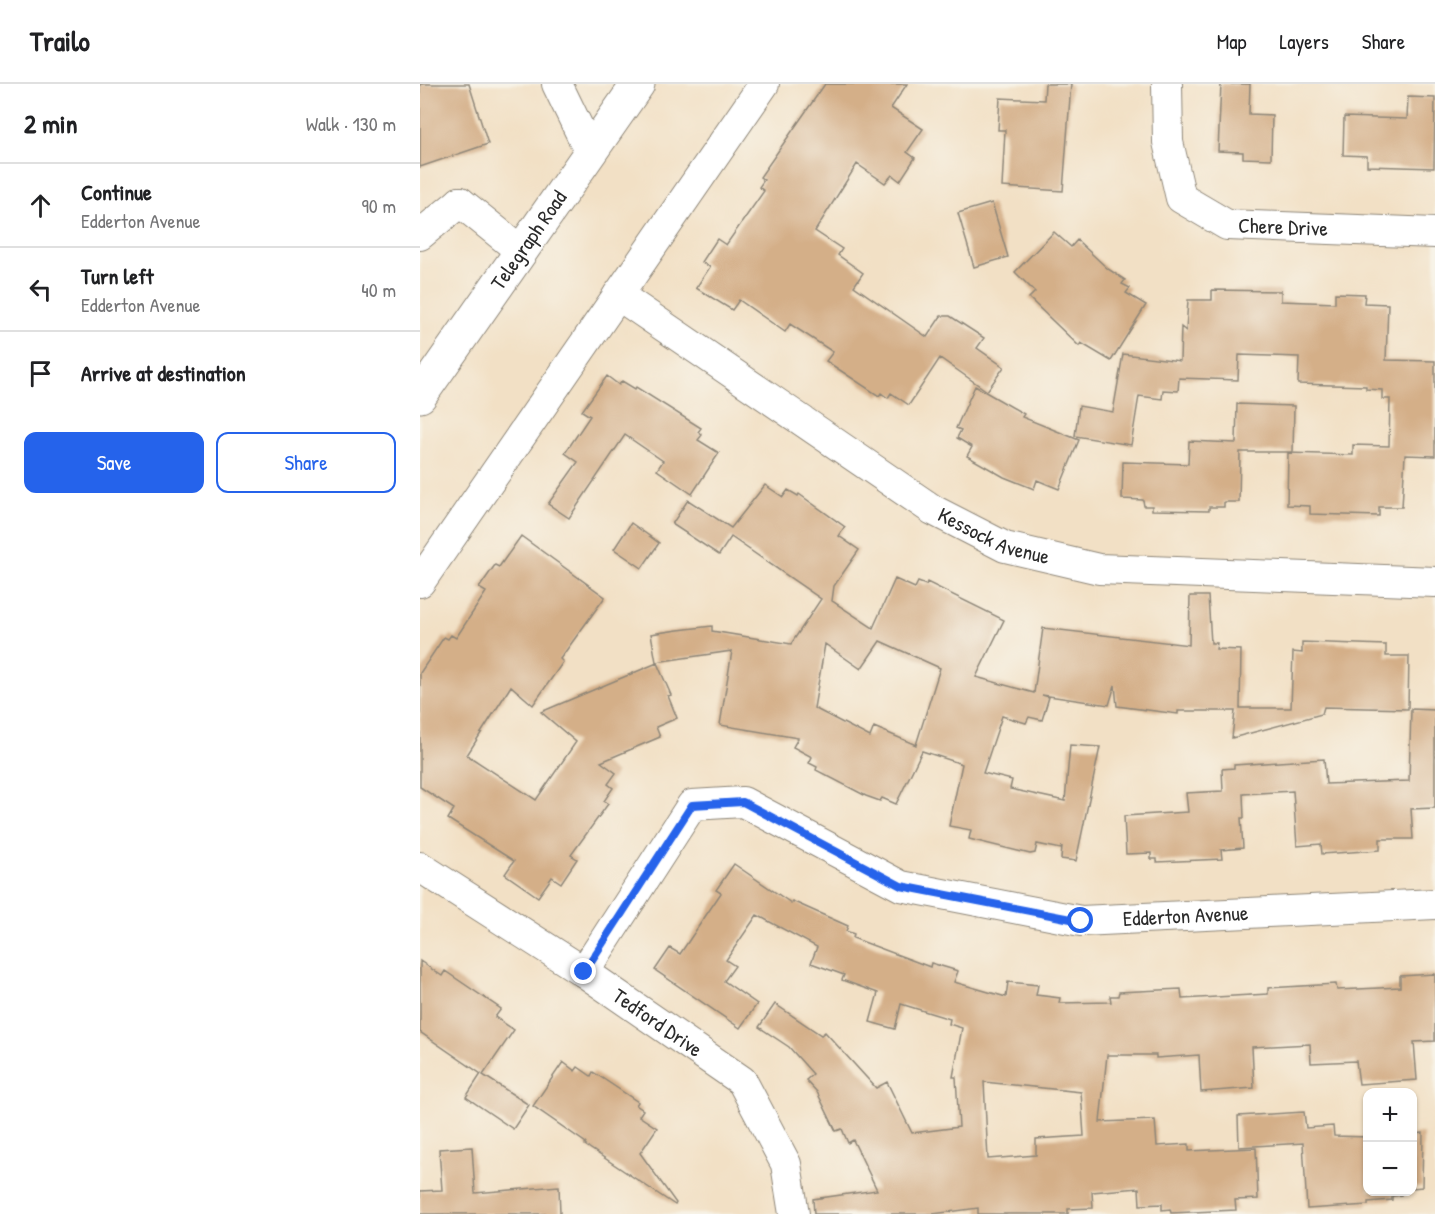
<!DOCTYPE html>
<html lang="en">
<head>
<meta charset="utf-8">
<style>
  :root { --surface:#fff; --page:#f6f6f6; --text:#202124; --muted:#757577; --line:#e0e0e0; --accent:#2563eb }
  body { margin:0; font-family:"Patrick Hand",sans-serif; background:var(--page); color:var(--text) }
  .controls { position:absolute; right:18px; bottom:18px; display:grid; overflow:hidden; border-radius:12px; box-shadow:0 2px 4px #0004 }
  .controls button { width:54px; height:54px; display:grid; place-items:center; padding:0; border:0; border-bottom:2px solid var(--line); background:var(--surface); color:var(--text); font:30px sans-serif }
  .stop { position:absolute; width:18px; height:18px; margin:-14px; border:4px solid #2563eb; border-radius:50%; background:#fff }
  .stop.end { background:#2563eb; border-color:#fff; box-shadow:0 2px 6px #0008 }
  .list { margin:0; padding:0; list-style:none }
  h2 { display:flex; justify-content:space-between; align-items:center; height:78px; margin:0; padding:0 24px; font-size:26px }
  h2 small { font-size:20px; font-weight:400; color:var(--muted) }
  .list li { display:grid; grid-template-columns:39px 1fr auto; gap:18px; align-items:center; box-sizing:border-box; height:84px; padding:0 24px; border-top:2px solid var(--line) }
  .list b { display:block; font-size:22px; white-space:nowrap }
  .list p { margin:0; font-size:20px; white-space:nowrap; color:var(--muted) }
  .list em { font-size:20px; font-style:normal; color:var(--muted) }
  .actions { display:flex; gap:12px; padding:18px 24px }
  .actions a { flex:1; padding:14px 0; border:2px solid var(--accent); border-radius:12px; text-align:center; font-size:21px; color:var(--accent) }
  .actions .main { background:var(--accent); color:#fff }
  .icon { flex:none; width:33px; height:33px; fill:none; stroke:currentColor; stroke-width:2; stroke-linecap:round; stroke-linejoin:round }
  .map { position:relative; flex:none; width:1015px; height:1130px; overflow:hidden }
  header { display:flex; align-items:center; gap:36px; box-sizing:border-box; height:84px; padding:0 30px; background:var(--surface); border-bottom:2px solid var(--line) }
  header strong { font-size:28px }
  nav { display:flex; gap:33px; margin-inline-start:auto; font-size:21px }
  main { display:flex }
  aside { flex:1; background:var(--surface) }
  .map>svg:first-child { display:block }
</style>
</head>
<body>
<header>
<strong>Trailo</strong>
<nav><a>Map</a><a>Layers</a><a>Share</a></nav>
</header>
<main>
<aside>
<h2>2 min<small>Walk · 130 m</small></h2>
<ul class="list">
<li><svg class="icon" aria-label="ahead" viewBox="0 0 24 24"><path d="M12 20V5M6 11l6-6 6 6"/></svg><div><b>Continue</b><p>Edderton Avenue</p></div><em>90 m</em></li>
<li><svg class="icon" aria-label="left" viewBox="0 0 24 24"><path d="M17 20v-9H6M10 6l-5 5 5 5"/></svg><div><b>Turn left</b><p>Edderton Avenue</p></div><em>40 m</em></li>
<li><svg class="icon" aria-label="arrive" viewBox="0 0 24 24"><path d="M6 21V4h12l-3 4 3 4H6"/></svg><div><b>Arrive at destination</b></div></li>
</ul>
<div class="actions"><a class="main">Save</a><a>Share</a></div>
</aside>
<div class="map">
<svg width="1015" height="1130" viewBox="0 0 1015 1130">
  <rect width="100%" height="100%" fill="#f7f3e8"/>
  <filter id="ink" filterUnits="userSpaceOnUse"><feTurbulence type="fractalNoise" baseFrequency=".0167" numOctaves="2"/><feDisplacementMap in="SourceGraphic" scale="12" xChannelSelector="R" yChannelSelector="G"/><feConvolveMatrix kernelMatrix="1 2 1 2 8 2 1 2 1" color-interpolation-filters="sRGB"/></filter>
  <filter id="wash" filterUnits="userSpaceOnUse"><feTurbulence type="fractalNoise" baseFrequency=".008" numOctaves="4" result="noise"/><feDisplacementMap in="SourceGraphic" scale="24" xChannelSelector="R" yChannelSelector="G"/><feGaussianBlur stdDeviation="1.35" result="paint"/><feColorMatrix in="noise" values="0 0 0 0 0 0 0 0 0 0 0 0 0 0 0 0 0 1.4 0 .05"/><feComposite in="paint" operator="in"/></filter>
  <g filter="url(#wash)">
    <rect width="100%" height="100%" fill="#f2e0c5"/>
    <g id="blocks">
      <!-- building -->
      <path fill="#d4af88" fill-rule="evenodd" d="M0 0H49L68 60 0 83Z
        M405 0H487L471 24 503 45 487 68 495 74 480 97 472 91 465 99 437 80 395 147 422 165 418 171 443 189 434 202 507 253 521 232H530L564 254 557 264 584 283 567 307 520 274 489 321 471 309 468 314 461 309 459 312 406 277 413 268 370 240 365 248 319 216 312 226 276 204 290 183 282 178 297 155 306 161 344 107 339 103 344 96 340 93Z
        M625 0H651L643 107 582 103 585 46H578L580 14 624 16Z
        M801 0H830L829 30 852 31 851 75 823 74V68L798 67Z
        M988 13 1015 14 1014 84 947 82V72L923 71 924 33 987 35Z
        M572 119 588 173 554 183 538 129Z
        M634 148 651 163 657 156 688 185 705 196 702 200 710 204 706 209 726 221 691 277 661 259 659 262 609 214 615 208 595 188Z
        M792 206 861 207V217L915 219V209L945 210 944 219 968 220 966 276 1015 277V372L985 371 982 423H959V432L890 430V422L867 421 868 369 933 371V361L969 362 970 315H962V306L946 305V302L878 300 879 273 819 271 818 296 759 294 758 307 743 306 742 315 719 312 711 361 655 352 659 322 693 328 703 270 760 277 761 243 766 247 768 216H792Z
        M187 292 199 301 202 297 215 305 216 303 281 344 278 348 282 351 278 356 299 369 272 410 237 386 243 377 205 351 149 434 128 420 158 378 145 369 170 332 162 327Z
        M555 302 604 330 602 333 659 356 639 405 617 396 614 405 584 393 547 372 552 363 537 354 541 346 536 344Z
        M817 320 874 322 873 368H820L819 418H804V423H789V427L732 426V422H724L723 416 702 415 703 378 768 380 769 357 816 359Z
        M345 401 363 413 368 406 378 412 379 410 425 443 419 452 439 466 414 502 412 517 453 544 475 495 495 504 498 498 506 501 507 498 584 536 556 593 614 609 623 544 769 561 770 512H788L791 559H797L796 565 821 566 820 624H871L873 568 882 569V558L966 561V572H989L988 625 904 623 902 630 812 654 815 627H758V630L697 622 695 601 689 621 622 611 629 613 622 636 609 633 606 639 582 632 563 689 592 696 590 705 645 717 650 661 680 663 656 777 641 775 642 762 641 765 617 760 615 769 610 770 549 755 551 746 529 742 542 680 502 667 476 720 462 714 460 717 446 712 396 686 397 683 389 679 392 673 373 663 378 654 300 641 312 567 236 578 231 550 258 546 292 542V547L371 560 401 515 311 453 299 471 252 440 268 416 311 444ZM460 557 520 584 496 661 454 643 450 653 394 624 405 560 441 585Z
        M211 439 239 459 222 484 194 465Z
        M101 452 185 513 140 575 143 578 113 621 91 602 47 671 116 716 156 658 121 628 237 579 251 611 248 612 257 634 236 643 240 653 181 678 196 689 188 700 193 704 184 717 188 720 151 771 157 775 141 799 132 793 118 813 85 790 94 777 28 735 34 725 0 703V589L24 553 28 555 31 551 36 554 66 508 59 504 75 481 79 483Z
        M991 625 1015 626V724L991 725 993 755H960V766L902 770 901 760 877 762 873 707 823 710 824 734H821L823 764 801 766 802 775 737 778V775H731V769L706 770 704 732 768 728 766 709 803 707 802 685 814 684V681L904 675 906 700 989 697Z
        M314 780 371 819 372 817 428 842 426 847 434 850 433 854 510 883 511 879 538 887 534 898 586 913 588 898 618 901 616 911 640 914 639 919 691 918 690 912H698L699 908 761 905 762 915 848 910V904L916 900 917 906 980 903V892L1015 890V957L994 958 997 996 939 1000 936 977 891 979 890 960 832 963 834 1004 781 1008 779 971 736 974V971H687L680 1038 735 1036 737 1062 769 1060V1067L836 1064 838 1115 815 1116 816 1126 751 1129 750 1125 742 1126V1120L720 1121 719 1104 672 1108 673 1124 648 1125V1130H558V1124L513 1130H394L393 1115 457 1106 433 1056 428 1059 422 1045 416 1047 397 1008 386 996 393 990 369 963 339 943 355 920 401 951 405 948 456 1004 467 998 492 1049 539 1043 536 993H533L542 944 529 940 530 935 481 920 475 945 450 938 458 909 422 896 424 891 391 879 397 863 337 831 306 876 315 882 304 897 337 920 320 944 235 886 250 864 260 870 301 809 296 806ZM564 998 661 1008 664 1052 616 1055V1071L568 1075Z
        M0 877 22 892 25 887 81 925 75 933 94 946 63 991 109 1021 93 1045 46 1013 61 990 0 948Z
        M143 978 155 987 158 983 171 992 173 988 218 1018 216 1021 223 1026 219 1032 237 1044 220 1069 256 1119 255 1121 165 1061 166 1059 113 1022Z
        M884 1028 886 1044 913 1042 914 1052 948 1053V1107H980L981 1111 972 1112V1116L948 1118V1121L887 1125 883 1059 819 1063 818 1032Z
        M1003 1049 1002 1103 993 1104V1050Z
        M52 1063 55 1109 139 1102 140 1130H0V1107L22 1106 19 1065Z"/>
    </g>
  </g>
  <g filter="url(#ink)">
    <use href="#blocks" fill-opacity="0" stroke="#8e8678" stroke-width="1.5"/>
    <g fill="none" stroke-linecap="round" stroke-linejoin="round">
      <!-- minor casing -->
      <g stroke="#8e8678" stroke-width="32">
        <g id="minor">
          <path d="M137 0 170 68"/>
          <path id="s1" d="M747 0 748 58 761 114 807 141 1015 149"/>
          <path d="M40 118 101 167"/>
          <path d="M0 151 40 118"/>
          <path id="s2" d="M198 211 513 426 585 463 679 485 1015 498"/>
          <path d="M0 498 344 0"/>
          <path id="s3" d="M0 783 164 888 322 997 366 1080 374 1130"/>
          <path id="s4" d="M164 888 272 721 323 718 481 802 661 837 1015 820"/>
        </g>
      </g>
      <!-- major casing -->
      <g stroke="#8e8678" stroke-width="35">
        <g id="major">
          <path id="s5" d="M0 312 218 0"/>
        </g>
      </g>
      <!-- minor -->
      <use href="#minor" stroke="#fff" stroke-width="30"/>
      <!-- major -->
      <use href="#major" stroke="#fff" stroke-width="33"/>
    </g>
  </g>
  <g fill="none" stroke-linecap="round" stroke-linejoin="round" filter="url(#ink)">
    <!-- route -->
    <path stroke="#2563eb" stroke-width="8" d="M164 888 272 721 323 718 481 802 661 837"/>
  </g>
  <g text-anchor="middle" stroke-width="4.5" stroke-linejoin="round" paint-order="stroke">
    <!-- street labels -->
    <g font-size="21" fill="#2b2b2b" stroke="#f7f3e8">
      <text dy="7" stroke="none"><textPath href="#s1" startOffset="225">Chere Drive</textPath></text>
      <text dy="7" stroke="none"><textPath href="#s5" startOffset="190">Telegraph Road</textPath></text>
      <text dy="7" stroke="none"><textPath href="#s2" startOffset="448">Kessock Avenue</textPath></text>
      <text dy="7" stroke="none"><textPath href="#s4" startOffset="717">Edderton Avenue</textPath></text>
      <text dy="7" stroke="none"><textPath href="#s3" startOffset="284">Tedford Drive</textPath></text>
    </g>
  </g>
</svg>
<div class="controls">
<button>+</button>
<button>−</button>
</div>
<div class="stop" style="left:661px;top:837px"></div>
<div class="stop end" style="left:164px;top:888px"></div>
</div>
</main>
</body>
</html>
